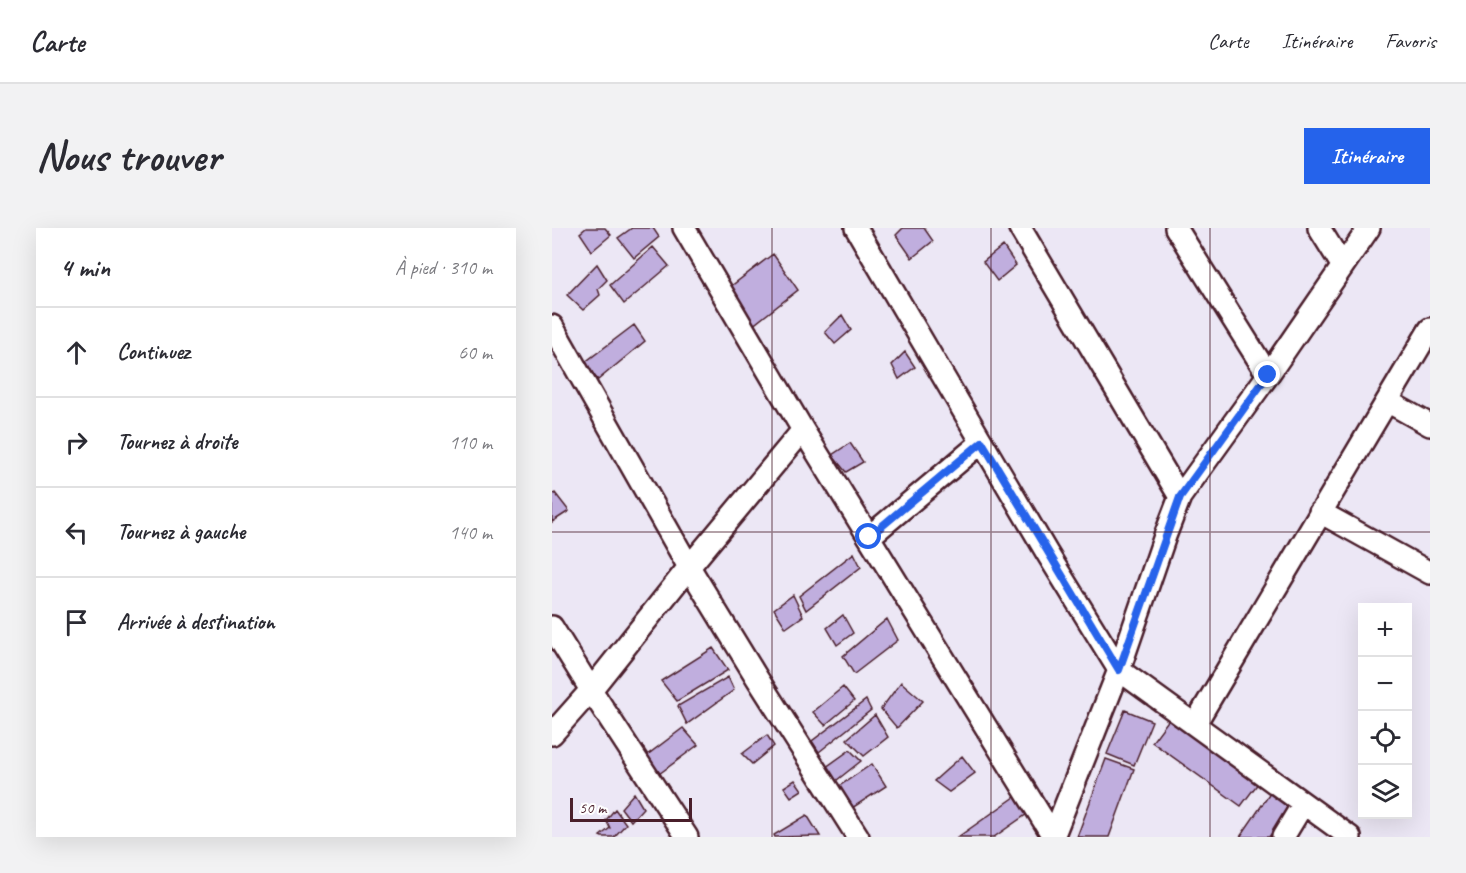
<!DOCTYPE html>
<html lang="fr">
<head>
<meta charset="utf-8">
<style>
  :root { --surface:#fff; --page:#f2f2f3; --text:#2b2b33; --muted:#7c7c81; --line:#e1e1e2; --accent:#2563eb }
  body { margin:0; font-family:Caveat,sans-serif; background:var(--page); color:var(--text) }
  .controls { position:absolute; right:18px; bottom:18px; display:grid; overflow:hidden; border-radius:0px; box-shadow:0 6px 24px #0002 }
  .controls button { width:54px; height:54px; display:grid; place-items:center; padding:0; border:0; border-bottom:2px solid var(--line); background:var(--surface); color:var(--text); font:30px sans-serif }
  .scale { position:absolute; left:18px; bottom:15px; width:122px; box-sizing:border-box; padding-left:6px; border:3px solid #4a1f2b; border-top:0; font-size:16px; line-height:21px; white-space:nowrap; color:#4a1f2b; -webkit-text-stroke:4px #fff; paint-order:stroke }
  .stop { position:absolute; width:18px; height:18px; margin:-14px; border:4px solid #2563eb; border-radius:50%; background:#fff }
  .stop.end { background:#2563eb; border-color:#fff; box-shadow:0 2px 6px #0008 }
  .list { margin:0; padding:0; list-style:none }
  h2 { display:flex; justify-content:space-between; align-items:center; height:78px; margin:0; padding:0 24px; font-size:26px }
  h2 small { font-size:20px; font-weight:400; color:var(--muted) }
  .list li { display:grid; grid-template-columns:39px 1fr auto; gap:18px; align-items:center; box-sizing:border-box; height:90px; padding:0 24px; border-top:2px solid var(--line) }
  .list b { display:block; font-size:22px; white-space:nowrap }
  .list em { font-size:20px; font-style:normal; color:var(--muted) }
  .icon { flex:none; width:33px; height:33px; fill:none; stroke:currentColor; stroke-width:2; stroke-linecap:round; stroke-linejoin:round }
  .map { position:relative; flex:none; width:878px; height:609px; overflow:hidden; border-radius:0px }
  header { display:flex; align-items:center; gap:36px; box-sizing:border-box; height:84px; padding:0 30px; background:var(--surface); border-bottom:2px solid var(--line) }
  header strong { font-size:28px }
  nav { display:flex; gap:33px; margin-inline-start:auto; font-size:21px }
  .intro { display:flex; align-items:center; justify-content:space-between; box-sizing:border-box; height:144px; padding:0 36px }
  h1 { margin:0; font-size:42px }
  .button { padding:15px 27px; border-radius:0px; background:var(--accent); color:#fff; font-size:21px; font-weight:700 }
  main { display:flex; gap:36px; padding:0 36px }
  aside { flex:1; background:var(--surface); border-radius:0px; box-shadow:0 6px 24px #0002 }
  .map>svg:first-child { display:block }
</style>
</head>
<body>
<header>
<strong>Carte</strong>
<nav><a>Carte</a><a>Itinéraire</a><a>Favoris</a></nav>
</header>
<div class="intro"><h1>Nous trouver</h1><a class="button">Itinéraire</a></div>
<main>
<aside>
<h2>4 min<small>À pied · 310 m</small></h2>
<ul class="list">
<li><svg class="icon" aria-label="ahead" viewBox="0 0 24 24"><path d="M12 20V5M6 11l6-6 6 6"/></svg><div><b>Continuez</b></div><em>60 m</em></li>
<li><svg class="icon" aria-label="right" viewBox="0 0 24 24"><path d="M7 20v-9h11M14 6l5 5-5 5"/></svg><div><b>Tournez à droite</b></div><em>110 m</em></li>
<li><svg class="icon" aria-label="left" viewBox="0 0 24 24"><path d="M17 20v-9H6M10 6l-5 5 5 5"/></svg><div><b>Tournez à gauche</b></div><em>140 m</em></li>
<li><svg class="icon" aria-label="arrive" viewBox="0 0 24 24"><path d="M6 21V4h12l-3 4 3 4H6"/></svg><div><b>Arrivée à destination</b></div></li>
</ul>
</aside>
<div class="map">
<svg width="878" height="609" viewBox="0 0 878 609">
  <rect width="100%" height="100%" fill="#ece7f5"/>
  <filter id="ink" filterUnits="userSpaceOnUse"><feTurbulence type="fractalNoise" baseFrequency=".0167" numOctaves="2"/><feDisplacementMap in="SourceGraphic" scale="12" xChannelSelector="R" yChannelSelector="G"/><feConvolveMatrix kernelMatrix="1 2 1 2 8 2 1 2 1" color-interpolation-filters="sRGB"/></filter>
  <g filter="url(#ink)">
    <!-- building -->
    <path fill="#c0aede" stroke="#4a1f2b" stroke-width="1.5" d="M34 0H53L59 7 40 23 28 5Z
      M80 0H101L107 9 82 30 66 10Z
      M351 0H372L381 13 360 30 344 7Z
      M451 18 464 37 445 53 431 34Z
      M101 19 117 38 72 76 58 57Z
      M221 26 246 62 200 98 178 59Z
      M45 36 55 52 46 61 48 67 31 82 15 67Z
      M290 87 299 102 283 116 273 104Z
      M82 97 93 113 46 152 32 135Z
      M353 124 363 139 347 151 340 137Z
      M298 215 311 234 294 244 280 227Z
      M3 265 17 283 0 294V267Z
      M302 325 309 339 254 382 247 368Z
      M241 367 251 388 234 400 222 381Z
      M291 387 301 405 285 417 275 400Z
      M335 391 346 412 302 446 291 428Z
      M161 420 176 442 125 473 109 453Z
      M176 449 182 462 135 496 126 478Z
      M349 454 371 473 345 500 329 481Z
      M291 459 302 473 273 497 261 484Z
      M314 472 319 482 267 524 260 513Z
      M573 482 600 493 582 537 555 526Z
      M323 487 336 509 312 528 295 511Z
      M618 490 707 554 689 578 600 514Z
      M131 500 146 517 107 546 94 528Z
      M215 507 222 518 200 536 190 526Z
      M298 522 309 533 280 556 270 542Z
      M410 528 423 545 397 564 382 553Z
      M554 531 582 541 557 609H525Z
      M320 536 334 558 297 582 283 561Z
      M243 552 250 562 239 569 232 559Z
      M721 561 741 575 717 609H688Z
      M82 565 91 580 79 593 69 580Z
      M463 569 475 586 442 609H406Z
      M63 581 74 596 62 609H50L48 608 58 600 54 592Z
      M255 587 268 608 223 609 222 607Z"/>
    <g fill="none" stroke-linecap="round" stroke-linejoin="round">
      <!-- minor casing -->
      <g stroke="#4a1f2b" stroke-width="26">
        <path id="minor" d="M132 0 251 202 501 608
          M304 0 495 325 567 442 798 609
          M468 0 628 269
          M624 0 716 147
          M767 0 790 37
          M0 98 137 339 205 450 306 609
          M835 173 878 197
          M768 284 878 345
          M317 309 430 214
          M0 399 39 462 135 609
          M643 496 878 101
          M0 506 39 462 137 339 251 202
          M501 609 567 442 613 308 628 269 716 147 817 0
          M731 609 751 576"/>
      </g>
      <!-- minor -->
      <use href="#minor" stroke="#fff" stroke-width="21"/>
    </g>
  </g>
  <g fill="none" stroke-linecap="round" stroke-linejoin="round" filter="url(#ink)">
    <!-- route -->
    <path stroke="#2563eb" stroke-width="8" d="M317 309 430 214 567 442 628 269 716 147"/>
  </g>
  <!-- grid -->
  <path fill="none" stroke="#4a1f2b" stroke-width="1.5" stroke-opacity="0.55" d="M220 0V609M439 0V609M658 0V609M0 304H878"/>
</svg>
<div class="controls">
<button>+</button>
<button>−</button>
<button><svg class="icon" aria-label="locate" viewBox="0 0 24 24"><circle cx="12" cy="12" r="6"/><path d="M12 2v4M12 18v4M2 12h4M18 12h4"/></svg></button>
<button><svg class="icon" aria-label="layers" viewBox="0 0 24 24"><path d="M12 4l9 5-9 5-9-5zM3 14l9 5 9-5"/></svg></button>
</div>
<div class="scale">50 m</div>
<div class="stop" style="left:317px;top:309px"></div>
<div class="stop end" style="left:716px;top:147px"></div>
</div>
</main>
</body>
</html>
